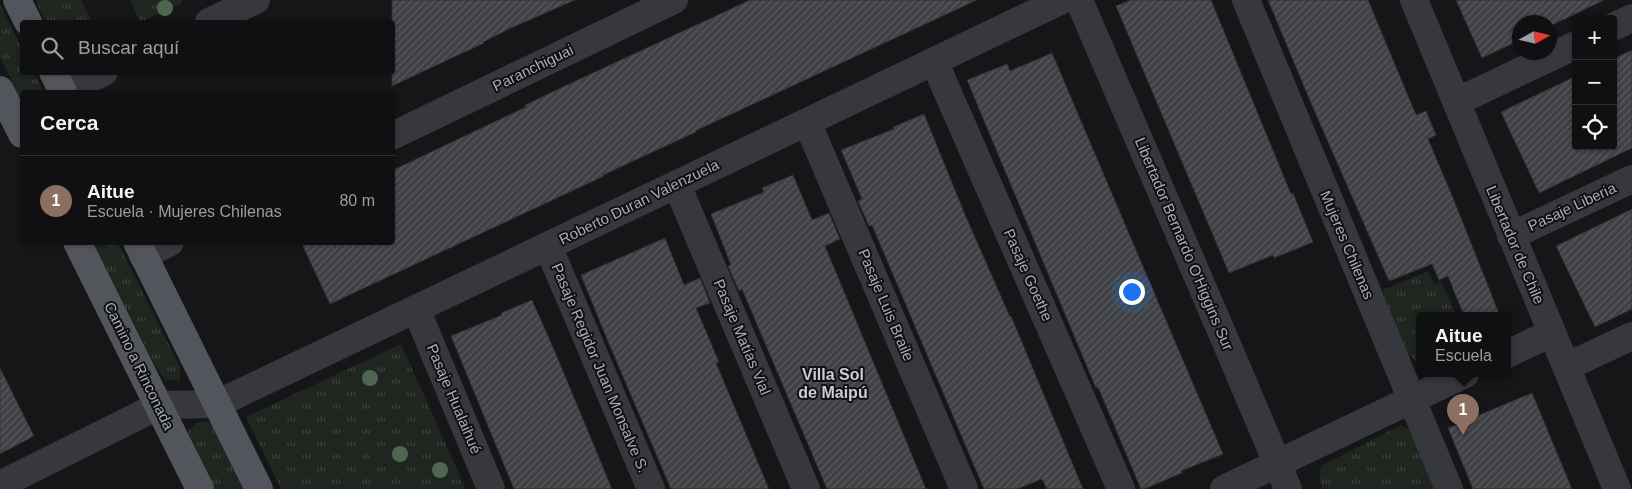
<!DOCTYPE html>
<html lang="es">
<head>
<meta charset="utf-8">
<style>
  :root { --surface:#101012; --page:#1e1e20; --text:#f1f3f6; --muted:#9c9d9f; --line:#303032; --accent:#f2b134 }
  body { margin:0; font-family:Arial,sans-serif; background:var(--page); color:var(--text) }
  .controls { position:absolute; right:15px; top:15px; display:grid; overflow:hidden; border-radius:5px; box-shadow:0 1px 4px #0004 }
  .controls button { width:45px; height:45px; display:grid; place-items:center; padding:0; border:0; border-bottom:1px solid var(--line); background:var(--surface); color:var(--text); font:25px sans-serif }
  .compass { position:absolute; left:1512px; top:15px; width:45px; height:45px; border-radius:50%; background:var(--surface); box-shadow:0 1px 4px #0004; rotate:82deg }
  .you { position:absolute; left:1131px; top:291px; width:18px; height:18px; margin:-12px; border:4px solid #fff; border-radius:50%; background:#1a73e8; box-shadow:0 0 0 8px #1a73e833 }
  .badge { display:grid; place-items:center; width:32px; height:32px; border-radius:50%; background:var(--accent); color:#fff; font-size:16px; font-weight:700 }
  .pin { position:absolute; translate:-50% -41px; filter:drop-shadow(0 1px 2px #0008) }
  .pin::after { content:''; position:absolute; top:26px; width:18px; height:15px; background:inherit; clip-path:polygon(0 0,100% 0,50% 100%) }
  .popup { position:absolute; left:1416px; top:312px; width:95px; height:65px; box-sizing:border-box; display:grid; place-content:center; border-radius:5px; background:var(--surface); filter:drop-shadow(0 1px 4px #0005); font-size:16px; white-space:nowrap; color:var(--muted) }
  .popup b { font-size:19px; color:var(--text) }
  .popup::after { content:''; position:absolute; left:50%; top:100%; margin-left:-10px; border:10px solid transparent; border-top-color:var(--surface) }
  .list { margin:0; padding:0; list-style:none }
  h2 { display:flex; justify-content:space-between; align-items:center; height:65px; margin:0; padding:0 20px; font-size:21px }
  h2 small { font-size:16px; font-weight:400; color:var(--muted) }
  .list li { display:grid; grid-template-columns:32px 1fr auto; gap:15px; align-items:center; box-sizing:border-box; height:90px; padding:0 20px; border-top:1px solid var(--line) }
  .list b { display:block; font-size:19px; white-space:nowrap }
  .list p { margin:0; font-size:16px; white-space:nowrap; color:var(--muted) }
  .list em { font-size:16px; font-style:normal; color:var(--muted) }
  .icon { flex:none; width:28px; height:28px; fill:none; stroke:currentColor; stroke-width:2; stroke-linecap:round; stroke-linejoin:round }
  .map { position:relative; flex:none; width:1632px; height:489px; overflow:hidden }
  .search { position:absolute; background:var(--surface); box-shadow:0 1px 4px #0004; left:20px; top:20px; width:375px; height:55px; display:flex; align-items:center; gap:12px; box-sizing:border-box; padding:0 18px; border-radius:5px; color:var(--muted); font-size:19px }
  .panel { position:absolute; background:var(--surface); box-shadow:0 1px 4px #0004; left:20px; top:90px; width:375px; height:155px; border-radius:5px }
  .map>svg:first-child { display:block }
</style>
</head>
<body>
<div class="map">
<svg width="1632" height="489" viewBox="0 0 1632 489">
  <defs>
    <pattern id="grass-tufts" width="24" height="20" patternUnits="userSpaceOnUse" patternTransform="scale(1.25)"><rect width="24" height="20" fill="#1e261f"/><path d="M3 7l-1-3M5 7V3M7 7l1-3M15 17l-1-3M17 17v-4M19 17l1-3" fill="none" stroke="#3c433d"/></pattern>
    <pattern id="building-hatch" width="6" height="6" patternUnits="userSpaceOnUse" patternTransform="scale(1.25)"><rect width="6" height="6" fill="#404145"/><path d="M-1 1l2-2M0 6l6-6M5 7l2-2" fill="none" stroke="#595a5e"/></pattern>
  </defs>
  <rect width="100%" height="100%" fill="#161618"/>
  <!-- grass -->
  <path fill="url(#grass-tufts)" d="M35 0H81L92 22H46Z
    M130 0H182L183 3 140 22Z
    M0 4 22 49V72L34 73 44 92H22V102L0 57Z
    M93 243H118L180 367V381L165 380 152 360Z
    M1428 271 1435 285 1441 282 1457 316H1419V365L1407 352 1385 300 1383 290Z
    M401 344 466 489H281L246 417Z
    M198 422H211L244 489H211L204 474 188 431Z
    M1401 425 1411 430 1435 489H1322L1319 482 1321 466Z"/>
  <!-- building -->
  <path fill="url(#building-hatch)" stroke="#303034" d="M392 0H575L511 28 483 42 484 43 392 86Z
    M750 0H977L695 131 696 132 603 175 604 176 330 304 301 242H392L393 170 526 107 525 105 565 86Z
    M1131 0H1211L1291 194 1293 193 1313 242 1274 258 1273 255 1229 273 1116 6Z
    M1268 0H1368L1416 115 1426 111 1436 135 1428 139 1451 193 1500 316H1464L1448 276 1439 280 1432 264 1389 281 1308 96Z
    M1456 0H1604L1550 26V22H1520V40L1482 58Z
    M1632 50V148L1539 193 1501 112 1576 76V146H1613V59Z
    M1052 53 1223 454 1181 471 1182 473 1144 489H1141L1098 387 1096 388 967 80 1007 64 1010 71Z
    M924 114 966 217 1010 317 1011 316 1083 489H1047L1042 479 1017 489H984L872 225 869 226 858 201 862 199 841 150 894 129 893 127Z
    M793 175 812 220 829 213 840 239 825 246 926 489H827L742 289 739 291 728 266 731 265 711 214 764 192 762 188Z
    M1632 209V309L1595 327 1556 246Z
    M665 238 684 285 700 278 710 303 696 308 719 362 716 363 769 489H671L607 339 581 275Z
    M532 300 555 352 612 489H514L451 336 502 315 501 313Z
    M0 368 34 436 0 454Z
    M1532 393 1572 489H1473L1448 428Z"/>
  <g fill="none" stroke-linecap="round" stroke-linejoin="round">
    <!-- minor -->
    <path stroke="#37383d" stroke-width="28" d="M1079 0 1231 354 1288 489
      M1246 0 1449 489
      M1414 0 1617 489
      M209 22 256 0
      M1613 27 1632 18
      M934 61 1121 489
      M63 92 104 72
      M1456 102 1576 45
      M807 122 964 489
      M392 136 674 0
      M677 185 806 489
      M1511 236 1632 179
      M548 246 651 489
      M143 256 170 242
      M416 309 491 489
      M1507 354 1552 333
      M1566 367 1632 336
      M0 485 160 405 217 404 1062 0
      M1224 489 1465 374"/>
    <!-- primary -->
    <path stroke="#53555c" stroke-width="28" d="M17 0 28 22
      M53 72 63 92
      M0 90 22 134
      M77 242 200 489
      M137 242 259 489"/>
  </g>
  <!-- trees -->
  <g fill="#506452">
    <circle cx="165" cy="8" r="8"/>
    <circle cx="370" cy="378" r="8"/>
    <circle cx="400" cy="454" r="8"/>
    <circle cx="440" cy="470" r="8"/>
  </g>
  <g text-anchor="middle" stroke-width="4" stroke-linejoin="round" paint-order="stroke">
    <!-- street labels -->
    <g font-size="15" fill="#a8adb8" stroke="#111113">
      <text transform="translate(533 68) rotate(-26)" y="5">Paranchiguai</text>
      <text transform="translate(639 202) rotate(-26)" y="5">Roberto Duran Valenzuela</text>
      <text transform="translate(1572 207) rotate(-25)" y="5">Pasaje Liberia</text>
      <text transform="translate(1184 244) rotate(67)" y="5">Libertador Bernardo O'Higgins Sur</text>
      <text transform="translate(1347 245) rotate(67)" y="5">Mujeres Chilenas</text>
      <text transform="translate(1515 245) rotate(67)" y="5">Libertador de Chile</text>
      <text transform="translate(1028 275) rotate(66)" y="5">Pasaje Goethe</text>
      <text transform="translate(886 305) rotate(67)" y="5">Pasaje Luis Braile</text>
      <text transform="translate(742 337) rotate(67)" y="5">Pasaje Matías Vial</text>
      <text transform="translate(139 366) rotate(64)" y="5">Camino a Rinconada</text>
      <text transform="translate(600 368) rotate(67)" y="5">Pasaje Regidor Juan Monsalve S.</text>
      <text transform="translate(454 399) rotate(67)" y="5">Pasaje Hualaihué</text>
    </g>
    <!-- neighbourhood labels -->
    <g font-size="16" font-weight="bold" fill="#c9ccd4" stroke="#111113">
      <text x="833" y="380">Villa Sol<tspan x="833" dy="18">de Maipú</tspan></text>
    </g>
  </g>
</svg>
<div class="controls">
<button>+</button>
<button>−</button>
<button><svg class="icon" aria-label="locate" viewBox="0 0 24 24"><circle cx="12" cy="12" r="6"/><path d="M12 2v4M12 18v4M2 12h4M18 12h4"/></svg></button>
</div>
<svg class="compass" viewBox="-18 -18 36 36"><path d="M0-13l5 13h-10z" fill="#e53935"/><path d="M0 13l5-13h-10z" fill="#9c9d9f"/></svg>
<div class="you"></div>
<div class="pin badge" style="left:1463px;top:435px;background:#8d6e63">1</div>
<div class="popup"><b>Aitue</b>Escuela</div>
<div class="search"><svg class="icon" aria-label="search" viewBox="0 0 24 24"><circle cx="10" cy="10" r="6"/><path d="M15 15l6 6"/></svg>Buscar aquí</div>
<section class="panel">
<h2>Cerca<small></small></h2>
<ul class="list">
<li><span class="badge" style="background:#8d6e63">1</span><div><b>Aitue</b><p>Escuela · Mujeres Chilenas</p></div><em>80 m</em></li>
</ul>
</section>
</div>
</body>
</html>
